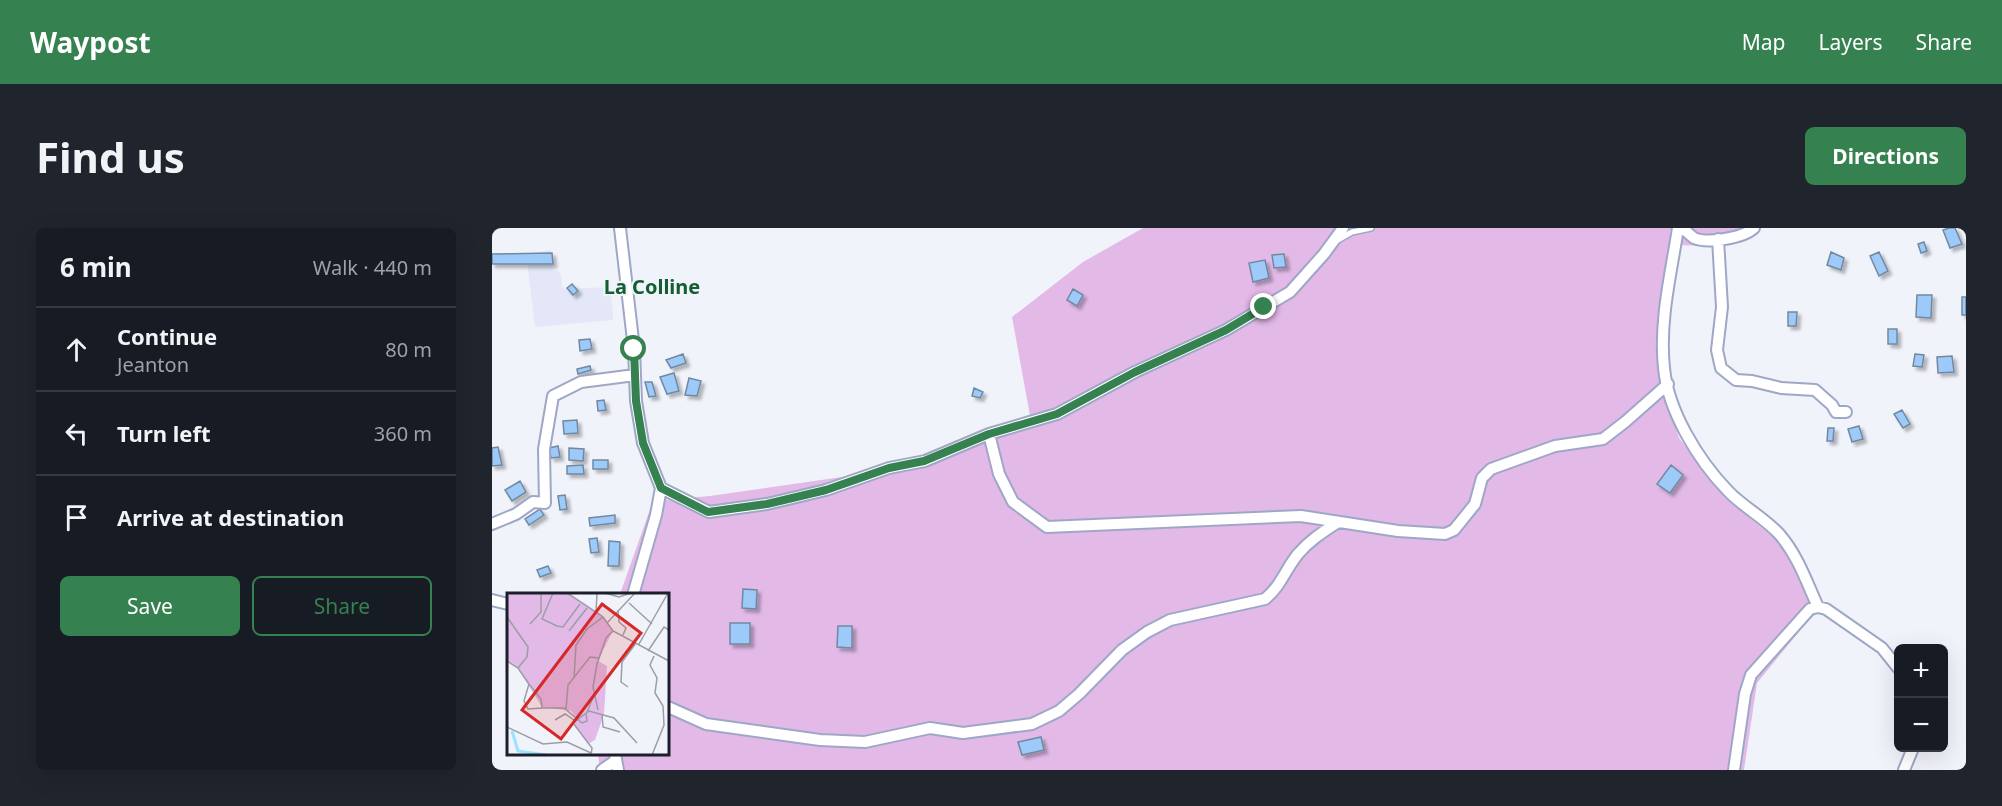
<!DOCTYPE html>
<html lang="en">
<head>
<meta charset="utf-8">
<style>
  :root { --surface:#171b24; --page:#20242c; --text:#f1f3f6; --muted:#9ea1a6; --line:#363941; --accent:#368150 }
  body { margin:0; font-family:"Noto Sans",sans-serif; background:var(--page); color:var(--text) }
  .controls { position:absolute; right:18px; bottom:18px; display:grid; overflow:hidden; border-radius:9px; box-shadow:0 6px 24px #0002 }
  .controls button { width:54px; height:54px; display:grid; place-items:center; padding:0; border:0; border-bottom:2px solid var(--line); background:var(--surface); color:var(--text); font:30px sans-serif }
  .stop { position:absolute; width:18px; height:18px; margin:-14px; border:4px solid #368150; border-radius:50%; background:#fff }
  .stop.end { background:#368150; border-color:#fff; box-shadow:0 2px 6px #0008 }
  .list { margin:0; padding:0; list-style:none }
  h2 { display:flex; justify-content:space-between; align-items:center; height:78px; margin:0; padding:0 24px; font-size:26px }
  h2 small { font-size:20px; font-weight:400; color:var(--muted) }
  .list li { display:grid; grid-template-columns:39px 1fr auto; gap:18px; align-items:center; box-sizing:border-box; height:84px; padding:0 24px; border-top:2px solid var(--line) }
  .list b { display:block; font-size:22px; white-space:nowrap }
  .list p { margin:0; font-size:20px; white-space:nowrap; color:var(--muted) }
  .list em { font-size:20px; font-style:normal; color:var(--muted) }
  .actions { display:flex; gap:12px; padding:18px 24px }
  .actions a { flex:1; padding:14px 0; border:2px solid var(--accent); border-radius:9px; text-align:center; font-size:21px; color:var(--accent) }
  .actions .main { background:var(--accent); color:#fff }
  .icon { flex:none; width:33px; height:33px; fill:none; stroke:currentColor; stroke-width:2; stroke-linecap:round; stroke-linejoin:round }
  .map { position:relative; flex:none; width:1474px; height:542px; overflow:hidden; border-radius:9px }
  header { display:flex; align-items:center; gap:36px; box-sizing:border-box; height:84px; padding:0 30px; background:var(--accent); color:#fff }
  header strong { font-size:28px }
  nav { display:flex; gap:33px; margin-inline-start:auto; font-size:21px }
  .intro { display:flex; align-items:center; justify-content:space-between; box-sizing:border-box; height:144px; padding:0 36px }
  h1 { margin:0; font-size:42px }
  .button { padding:15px 27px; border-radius:9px; background:var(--accent); color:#fff; font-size:21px; font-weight:700 }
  main { display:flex; gap:36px; padding:0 36px }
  aside { flex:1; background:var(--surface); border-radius:9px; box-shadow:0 6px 24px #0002 }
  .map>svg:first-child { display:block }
</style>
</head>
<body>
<header>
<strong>Waypost</strong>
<nav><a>Map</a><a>Layers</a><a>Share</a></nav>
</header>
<div class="intro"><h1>Find us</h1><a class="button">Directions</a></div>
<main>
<aside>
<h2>6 min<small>Walk · 440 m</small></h2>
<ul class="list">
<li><svg class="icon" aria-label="ahead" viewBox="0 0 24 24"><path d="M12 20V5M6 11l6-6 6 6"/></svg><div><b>Continue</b><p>Jeanton</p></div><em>80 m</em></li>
<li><svg class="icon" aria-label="left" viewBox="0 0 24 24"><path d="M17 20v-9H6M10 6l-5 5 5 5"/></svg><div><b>Turn left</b></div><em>360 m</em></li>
<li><svg class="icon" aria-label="arrive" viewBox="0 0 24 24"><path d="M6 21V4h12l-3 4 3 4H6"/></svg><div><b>Arrive at destination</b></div></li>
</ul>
<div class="actions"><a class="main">Save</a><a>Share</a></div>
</aside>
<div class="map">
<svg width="1474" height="542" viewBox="0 0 1474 542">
  <defs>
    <filter id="shadow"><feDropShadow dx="3.5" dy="3.5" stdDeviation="1.5" flood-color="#0004"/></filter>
  </defs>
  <rect width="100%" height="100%" fill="#f1f3fa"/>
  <!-- built -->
  <path fill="#e3e7f8" d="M59 22 61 42 68 44 71 61 119 59 121 92 43 99 34 26Z"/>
  <!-- green -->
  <path fill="#e2b9e7" d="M651 0H1256L1227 18 1181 17 1169 149 1187 210 1233 270 1290 316 1322 385 1265 455 1252 542H108L106 526H176V367L128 366 161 273 218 268 350 249 418 231 539 193 520 89 591 34Z"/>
  <!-- building -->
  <path fill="#9dcaf9" stroke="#7089a2" stroke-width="1.5" filter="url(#shadow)" d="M1457 0H1463L1470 16 1458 20 1451 2Z
    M1432 14 1435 23 1429 25 1426 16Z
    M1339 24 1352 30 1349 42 1335 37Z
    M1387 24 1396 43 1387 48 1378 28Z
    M60 25 61 36H0V26Z
    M792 26 794 39 782 40 780 27Z
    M773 32 777 50 761 54 757 35Z
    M80 56 86 63 81 67 75 60Z
    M581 61 591 67 585 78 575 72Z
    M1425 67H1440L1439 90 1424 89Z
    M1470 69H1474V87H1470Z
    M1296 84H1305L1304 98H1296Z
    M1396 101H1405V116H1396Z
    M98 111 100 121 88 123 87 112Z
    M191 126 194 135 179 140 174 132Z
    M1423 126 1432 127 1430 139 1421 138Z
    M1460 128 1462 144 1446 145 1445 129Z
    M98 138 99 142 86 146 85 141Z
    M182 145 187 163 175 166 168 149Z
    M197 150 209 153 205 168 193 167Z
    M153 154H160L164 168 157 169Z
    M482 160 491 164 488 170 480 168Z
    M112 172 114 182 106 183 105 173Z
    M1410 182 1418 196 1411 200 1402 186Z
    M85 192 86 205 72 206 71 193Z
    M1367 198 1371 211 1360 214 1356 201Z
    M1336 200H1342L1341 213H1335Z
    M66 218 68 229 59 230 57 220Z
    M6 219 10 237 0 238V220Z
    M77 220 92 221 91 233 77 232Z
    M101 232H116V241H101Z
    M91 237 92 246H75V238Z
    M1179 237 1191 247 1178 265 1165 256Z
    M28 253 34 264 20 273 13 262Z
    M73 267 75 281 68 282 66 268Z
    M48 281 52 287 37 297 33 291Z
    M123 287V295L98 298 97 290Z
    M105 310 107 324 99 325 97 311Z
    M117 313 128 314 127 338H116Z
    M56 338 59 345 48 349 45 342Z
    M251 361 265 362 264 381 250 380Z
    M238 395H258V416H238Z
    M346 398H360V420L345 419Z
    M549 509 552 522 530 527 526 514Z"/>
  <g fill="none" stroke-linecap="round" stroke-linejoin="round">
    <!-- lane casing -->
    <g stroke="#9fa7c7" stroke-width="8">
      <path id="lane" d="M844 13 860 4 879 0"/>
    </g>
    <!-- street casing -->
    <g stroke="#9fa7c7" stroke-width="14">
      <path id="street" d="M128 0 142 121 144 173 151 215 169 260 164 287 141 367
        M1186 0C1179 46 1167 93 1172 140 1176 183 1206 232 1236 263 1251 279 1273 290 1288 307 1306 328 1315 355 1326 379
        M1190 0C1194 3 1198 7 1202 10 1215 16 1251 10 1262 0
        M1226 11 1230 79 1225 122 1229 140 1244 152 1260 153 1289 160 1323 162 1340 177 1344 184H1354
        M497 206 507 246 521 274 555 299 809 288 906 303 953 306 962 302 983 276 990 250 999 241 1063 218 1111 211 1133 194 1176 156
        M169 260 217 284 275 276 334 262 397 240 433 233 497 206 565 186 643 144 734 102 798 64 832 26 851 0
        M0 296 24 286 41 274 53 275 52 221 61 168 89 154 143 147
        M0 372 16 376
        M176 479 214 496 328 512 373 514 438 500 471 505 540 496 567 483 587 466 630 422 655 404 678 392 773 371C789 358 793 342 806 326 818 312 831 304 846 294
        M123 526 126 542
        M110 542 123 533
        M1242 542 1253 466 1259 447 1318 381 1326 379 1334 381 1390 420 1406 440
        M1412 542 1421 520"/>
    </g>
    <!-- lane -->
    <use href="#lane" stroke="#fff" stroke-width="5"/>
    <!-- street -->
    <use href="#street" stroke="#fff" stroke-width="10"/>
  </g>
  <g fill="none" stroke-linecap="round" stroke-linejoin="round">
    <!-- route -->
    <path stroke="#368150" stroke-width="8" d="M142 121 144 173 151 215 169 260 216 284 275 276 334 262 397 240 432 233 497 206 565 186 643 144 734 102 772 79"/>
  </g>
  <g text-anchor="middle" stroke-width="4.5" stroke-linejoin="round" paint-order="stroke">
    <!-- neighbourhood labels -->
    <g font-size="20" font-weight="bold" fill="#135d32" stroke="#f1f3fa">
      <text x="160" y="66">La Colline</text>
    </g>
  </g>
  <!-- overview -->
  <g transform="translate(15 365)">
    <rect width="162" height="162" fill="#f1f3fa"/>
    <path d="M0 0H62L95 22 106 37 91 68 100 73 97 121 88 147 81 151 67 132 69 124 64 118 35 114 10 74 0 67Z" fill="#e2b9e7"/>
    <path fill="none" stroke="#9ae2ff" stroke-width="3" d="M5 138 11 158 39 162"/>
    <path fill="none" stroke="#9c9ea7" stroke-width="1.5" d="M46 0 35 26 50 33 56 34 73 11M60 0 96 24 106 38 162 68M98 0 112 4 124 0M122 10 145 31M111 17 112 29 119 35 116 42M89 20 90 0M0 24 21 54 20 64 11 75M100 30 128 0M23 31 34 19V0M62 38 80 15M132 51 161 0M141 58 157 34 162 37M0 68 11 75 22 91 17 108 21 116 35 115 34 106 22 91M67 85 69 52 80 36 96 24M121 94 114 89 115 69 129 50M35 115H57L75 130 80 128 79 120M59 116 61 92 83 64 92 65M91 117 86 94 90 71 99 45 106 38M80 119 87 102M95 121 96 134 113 139M48 127 58 121 67 127M0 134 36 151 60 149 84 160M84 162 85 155 66 130 82 118 107 125 130 150M145 162 157 132 156 113 148 100 150 85 143 72 147 63"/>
    <path fill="#d62828" fill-opacity="0.15" stroke="#d62828" stroke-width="3" d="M95 11 134 40 54 146 15 117Z"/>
    <rect width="162" height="162" fill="none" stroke="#1c1f2b" stroke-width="3"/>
  </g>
</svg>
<div class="controls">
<button>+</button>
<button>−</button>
</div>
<div class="stop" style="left:142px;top:121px"></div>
<div class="stop end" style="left:772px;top:79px"></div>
</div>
</main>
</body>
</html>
